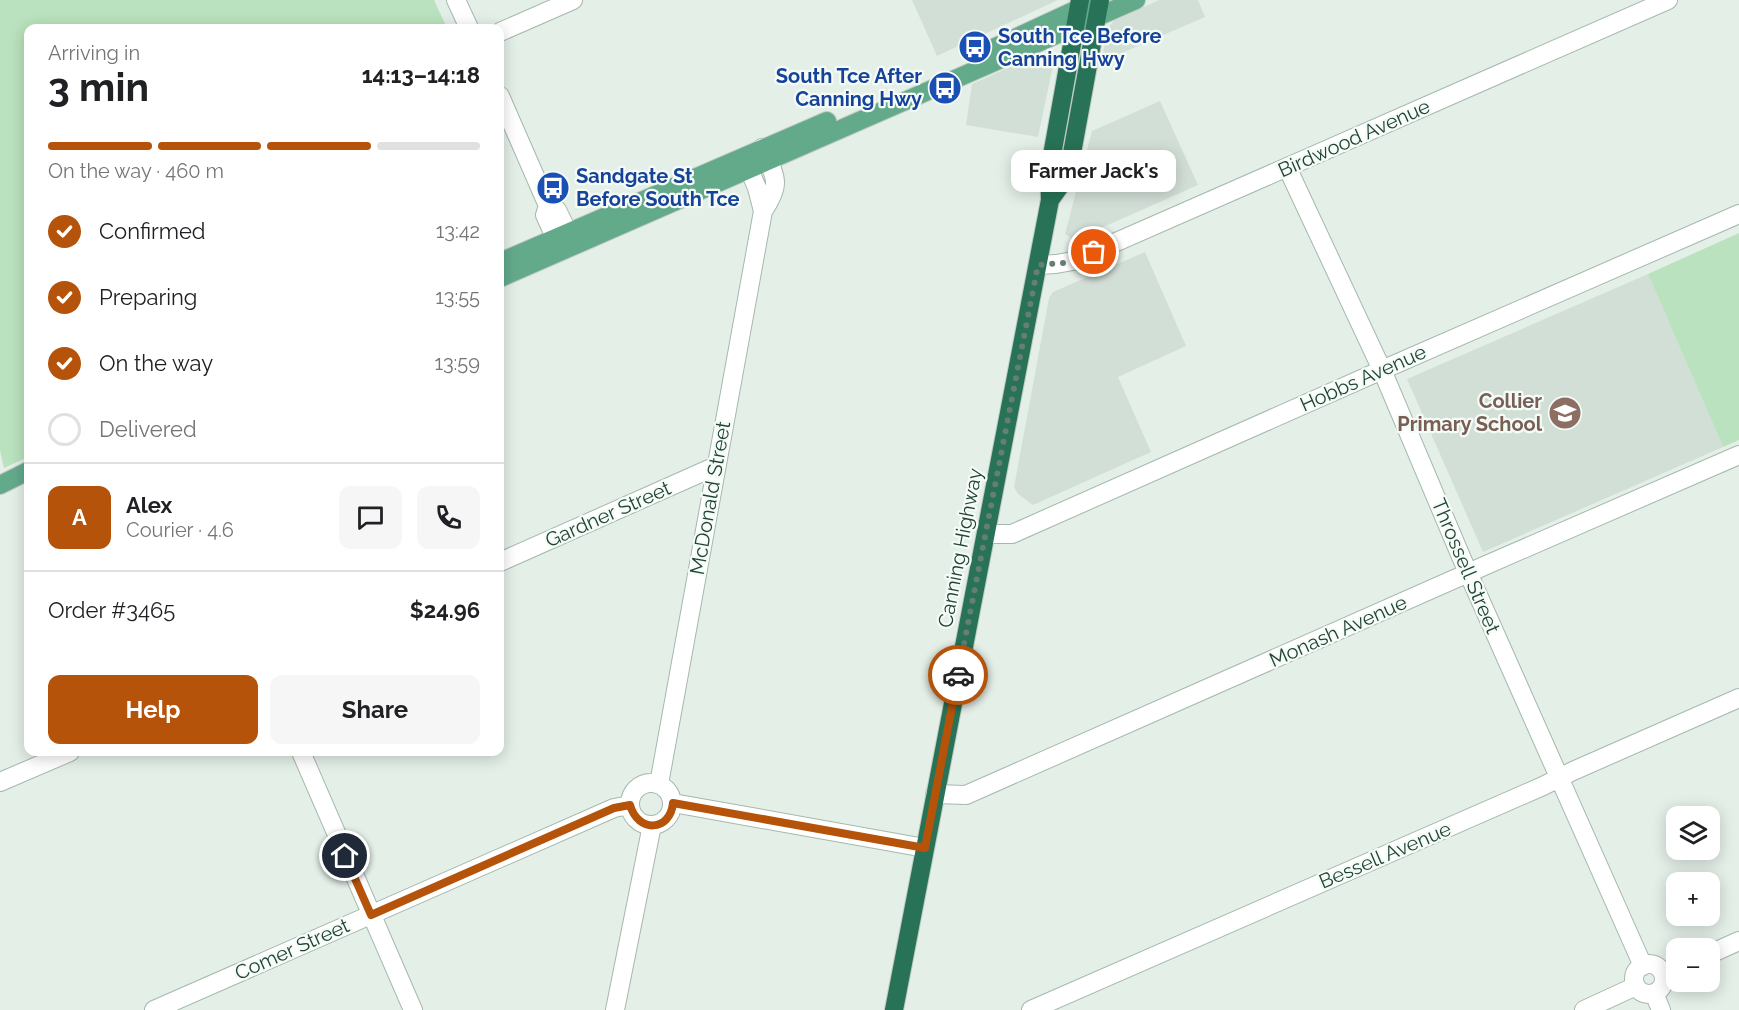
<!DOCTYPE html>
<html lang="en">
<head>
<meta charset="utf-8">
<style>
  body { margin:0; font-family:Raleway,sans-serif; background:#f6f6f6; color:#202124; height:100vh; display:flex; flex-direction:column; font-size:22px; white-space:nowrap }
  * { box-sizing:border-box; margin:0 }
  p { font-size:20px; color:#757577 }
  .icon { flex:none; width:33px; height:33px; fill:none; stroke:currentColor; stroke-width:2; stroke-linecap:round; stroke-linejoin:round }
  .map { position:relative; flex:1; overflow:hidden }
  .side { position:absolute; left:24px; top:24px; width:480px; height:732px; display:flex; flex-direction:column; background:#fff; border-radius:12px; box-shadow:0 3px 15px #0003 }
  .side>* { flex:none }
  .tools { position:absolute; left:1666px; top:806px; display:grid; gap:12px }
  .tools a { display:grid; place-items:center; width:54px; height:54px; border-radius:12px; background:#fff; box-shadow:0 3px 15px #0003; font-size:30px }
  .pin { position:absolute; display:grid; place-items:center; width:51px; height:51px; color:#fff; margin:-26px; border:3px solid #fff; border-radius:50%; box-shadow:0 2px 6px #0007 }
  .courier { position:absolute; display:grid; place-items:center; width:60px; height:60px; margin:-30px; border:4px solid #b45309; border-radius:50%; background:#fff; color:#222; box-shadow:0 2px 8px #0007 }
  .bubble { position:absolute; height:42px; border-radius:12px; background:#fff; box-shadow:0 3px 15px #0003; font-size:20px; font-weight:700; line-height:42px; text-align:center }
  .headline em { font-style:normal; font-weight:700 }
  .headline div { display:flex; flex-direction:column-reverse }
  .headline { display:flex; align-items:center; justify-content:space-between; height:102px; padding:0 24px }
  h1 { font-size:39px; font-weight:700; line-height:45px }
  .bar { display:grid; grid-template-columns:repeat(4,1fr); gap:9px 6px; align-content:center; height:72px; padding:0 24px }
  .bar i { height:8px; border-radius:4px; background:#e0e0e0 }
  .bar .on { background:#b45309 }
  .bar p { grid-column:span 4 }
  .line { display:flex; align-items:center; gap:15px; padding:0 24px; border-top:2px solid #e0e0e0 }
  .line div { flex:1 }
  .round { display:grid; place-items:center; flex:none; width:63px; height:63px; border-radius:12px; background:#f6f6f6 }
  ol { padding:0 24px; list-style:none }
  li { display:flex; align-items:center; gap:18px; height:66px }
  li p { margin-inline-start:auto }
  li .icon { padding:6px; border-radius:50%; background:#b45309; color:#fff; stroke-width:4 }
  li:last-child { color:#757577 }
  li i { width:33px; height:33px; border:3px solid #e0e0e0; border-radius:50% }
  .primary-button { display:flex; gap:12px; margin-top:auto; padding:12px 24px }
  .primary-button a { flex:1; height:69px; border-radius:12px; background:#b45309; color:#fff; font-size:24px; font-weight:700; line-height:69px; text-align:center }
  .primary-button a+a { background:#f6f6f6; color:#202124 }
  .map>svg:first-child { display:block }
</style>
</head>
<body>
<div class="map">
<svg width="1739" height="1010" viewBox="0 0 1739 1010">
  <rect width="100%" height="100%" fill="#e4efe8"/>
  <!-- built -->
  <path fill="#d2dfd7" d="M912 0H1058L937 56Z
    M1159 0H1198L1205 17 1101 62 1108 28 1114 21Z
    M1041 53 1054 61 1038 137 966 125 972 84Z
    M1160 101 1198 185 1074 240 1065 234 1092 131Z
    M1145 252 1186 346 1118 377 1151 452 1033 505 1018 494 1014 487 1049 298 1053 292Z
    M1648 274 1723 447 1483 552 1407 379Z"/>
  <!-- green -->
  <path fill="#bae2be" d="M0 0H434L447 28H28V457L4 468 0 450Z
    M1739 233V440L1723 447 1648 274Z"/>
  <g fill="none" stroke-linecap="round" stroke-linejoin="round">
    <!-- minor casing -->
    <g stroke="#a5b8ae" stroke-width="20">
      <path id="minor" d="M456 0 469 28
        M500 32 573 0
        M500 96 548 206 545 215 561 250
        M744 157 757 188 763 211
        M1287 167 1382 370 1462 559 1643 966
        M548 206 557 210 574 245
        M1038 265 1056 264 1073 261 1668 0
        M986 534H1012L1382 370 1739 214
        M500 562 716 466
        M301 752 413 1010
        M0 782 70 752
        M630 804a21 21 0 1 1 42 0a21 21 0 1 1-42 0Z
        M659 784 763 211C782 183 776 177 762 148
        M935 794 966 795 1484 566 1739 455
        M673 803 925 848
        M1710 954 1739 941
        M1634 979a15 15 0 1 1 30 0a15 15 0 1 1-30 0Z
        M1654 993 1661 1010
        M154 1010 614 808 630 805
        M615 1010 652 825
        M1031 1010 1543 786 1573 771 1739 698
        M1584 1010 1636 986"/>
    </g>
    <!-- major casing -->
    <g stroke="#c1cac6" stroke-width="20">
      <path id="major" d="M976 56 1097 0
        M500 262 827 121
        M500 278 1136 0
        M0 485 28 471"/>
    </g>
    <!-- highway casing -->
    <g stroke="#c1cac6" stroke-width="20">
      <path id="highway" d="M1050 200 1068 175 1100 0
        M894 1010 1050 200 1049 172 1080 0"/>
    </g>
    <!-- minor -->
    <use href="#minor" stroke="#fff" stroke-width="18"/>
    <!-- major -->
    <use href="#major" stroke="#63aa8b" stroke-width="18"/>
    <!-- highway -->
    <use href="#highway" stroke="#287357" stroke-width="18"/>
  </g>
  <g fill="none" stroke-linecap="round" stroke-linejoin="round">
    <!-- done -->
    <path stroke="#657f73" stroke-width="6" stroke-dasharray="0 10.8" d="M958 675 1038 265 1063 263 1094 252"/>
    <!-- route -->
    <path stroke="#b45309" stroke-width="8" d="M345 856 371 915 614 808 630 805C638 833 670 832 673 803L925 848 958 675"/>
  </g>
  <!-- icons -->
  <defs>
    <g id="bus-disc" transform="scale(1.725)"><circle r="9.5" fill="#1a4fb4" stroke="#f5fbf7"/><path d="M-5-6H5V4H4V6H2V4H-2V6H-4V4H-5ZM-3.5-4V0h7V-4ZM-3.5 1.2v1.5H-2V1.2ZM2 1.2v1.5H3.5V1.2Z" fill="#fff"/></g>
    <g id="school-disc" transform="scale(1.725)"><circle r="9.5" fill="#8d6e63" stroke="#f5fbf7"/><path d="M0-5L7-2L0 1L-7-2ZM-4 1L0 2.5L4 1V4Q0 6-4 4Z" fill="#fff"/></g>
  </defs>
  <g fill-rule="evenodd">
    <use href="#bus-disc" x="975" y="47"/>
    <use href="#bus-disc" x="945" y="88"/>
    <use href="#bus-disc" x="553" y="188"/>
    <use href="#school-disc" x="1565" y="413"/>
  </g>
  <g text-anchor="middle" stroke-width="4.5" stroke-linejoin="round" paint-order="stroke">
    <!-- transit labels -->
    <g font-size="20" font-weight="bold" fill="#164399" stroke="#f5fbf7" text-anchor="start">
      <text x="998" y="43">South Tce Before<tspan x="998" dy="23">Canning Hwy</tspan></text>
      <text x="922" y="83" text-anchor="end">South Tce After<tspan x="922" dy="23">Canning Hwy</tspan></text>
      <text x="576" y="183">Sandgate St<tspan x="576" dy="23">Before South Tce</tspan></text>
    </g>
    <!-- street labels -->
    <g font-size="20" fill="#204334" stroke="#f5fbf7">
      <text transform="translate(1354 138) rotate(-24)" y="7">Birdwood Avenue</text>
      <text transform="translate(1363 378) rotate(-24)" y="7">Hobbs Avenue</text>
      <text transform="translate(710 498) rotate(-80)" y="7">McDonald Street</text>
      <text transform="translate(608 514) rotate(-24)" y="7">Gardner Street</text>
      <text transform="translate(960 548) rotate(-79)" y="7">Canning Highway</text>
      <text transform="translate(1466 566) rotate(67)" y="7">Throssell Street</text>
      <text transform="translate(1338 631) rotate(-24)" y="7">Monash Avenue</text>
      <text transform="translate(1385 855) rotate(-23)" y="7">Bessell Avenue</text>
      <text transform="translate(292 949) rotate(-24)" y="7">Comer Street</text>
    </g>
    <!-- education labels -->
    <g font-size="20" font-weight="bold" fill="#785e54" stroke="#f5fbf7" text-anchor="end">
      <text x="1542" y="408">Collier<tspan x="1542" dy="23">Primary School</tspan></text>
    </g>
  </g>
</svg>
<div class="tools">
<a><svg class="icon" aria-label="layers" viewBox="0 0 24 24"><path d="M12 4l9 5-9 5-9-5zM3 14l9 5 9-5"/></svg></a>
<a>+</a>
<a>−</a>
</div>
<div class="pin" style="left:1094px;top:252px;background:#ea580c"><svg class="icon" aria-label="bag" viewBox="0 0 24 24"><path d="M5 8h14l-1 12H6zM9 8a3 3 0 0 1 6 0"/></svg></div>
<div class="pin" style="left:345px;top:856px;background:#1f2937"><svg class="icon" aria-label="home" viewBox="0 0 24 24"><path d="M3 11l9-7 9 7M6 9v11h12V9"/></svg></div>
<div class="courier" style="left:958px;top:675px"><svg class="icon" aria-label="car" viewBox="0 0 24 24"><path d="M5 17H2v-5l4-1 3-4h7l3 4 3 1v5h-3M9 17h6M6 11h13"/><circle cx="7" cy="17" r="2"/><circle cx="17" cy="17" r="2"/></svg></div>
<div class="bubble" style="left:1011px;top:150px;width:165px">Farmer Jack's</div>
<section class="side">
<div class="headline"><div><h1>3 min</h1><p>Arriving in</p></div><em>14:13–14:18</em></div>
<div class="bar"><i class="on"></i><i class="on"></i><i class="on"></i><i></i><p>On the way · 460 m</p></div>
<ol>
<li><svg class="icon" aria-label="check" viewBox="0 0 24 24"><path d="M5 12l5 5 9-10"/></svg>Confirmed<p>13:42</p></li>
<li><svg class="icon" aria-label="check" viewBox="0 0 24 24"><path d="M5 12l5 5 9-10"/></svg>Preparing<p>13:55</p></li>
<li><svg class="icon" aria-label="check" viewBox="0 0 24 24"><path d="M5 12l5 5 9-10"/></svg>On the way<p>13:59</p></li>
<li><i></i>Delivered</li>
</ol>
<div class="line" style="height:108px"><b class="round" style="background:#b45309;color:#fff">A</b><div><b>Alex</b><p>Courier · 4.6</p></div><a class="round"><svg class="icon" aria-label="chat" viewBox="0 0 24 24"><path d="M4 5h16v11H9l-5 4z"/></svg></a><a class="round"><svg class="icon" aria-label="phone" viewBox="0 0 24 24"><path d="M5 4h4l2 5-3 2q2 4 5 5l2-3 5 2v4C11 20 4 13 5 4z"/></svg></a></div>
<div class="line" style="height:78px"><div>Order #3465</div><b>$24.96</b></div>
<div class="primary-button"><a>Help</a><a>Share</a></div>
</section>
</div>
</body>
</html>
